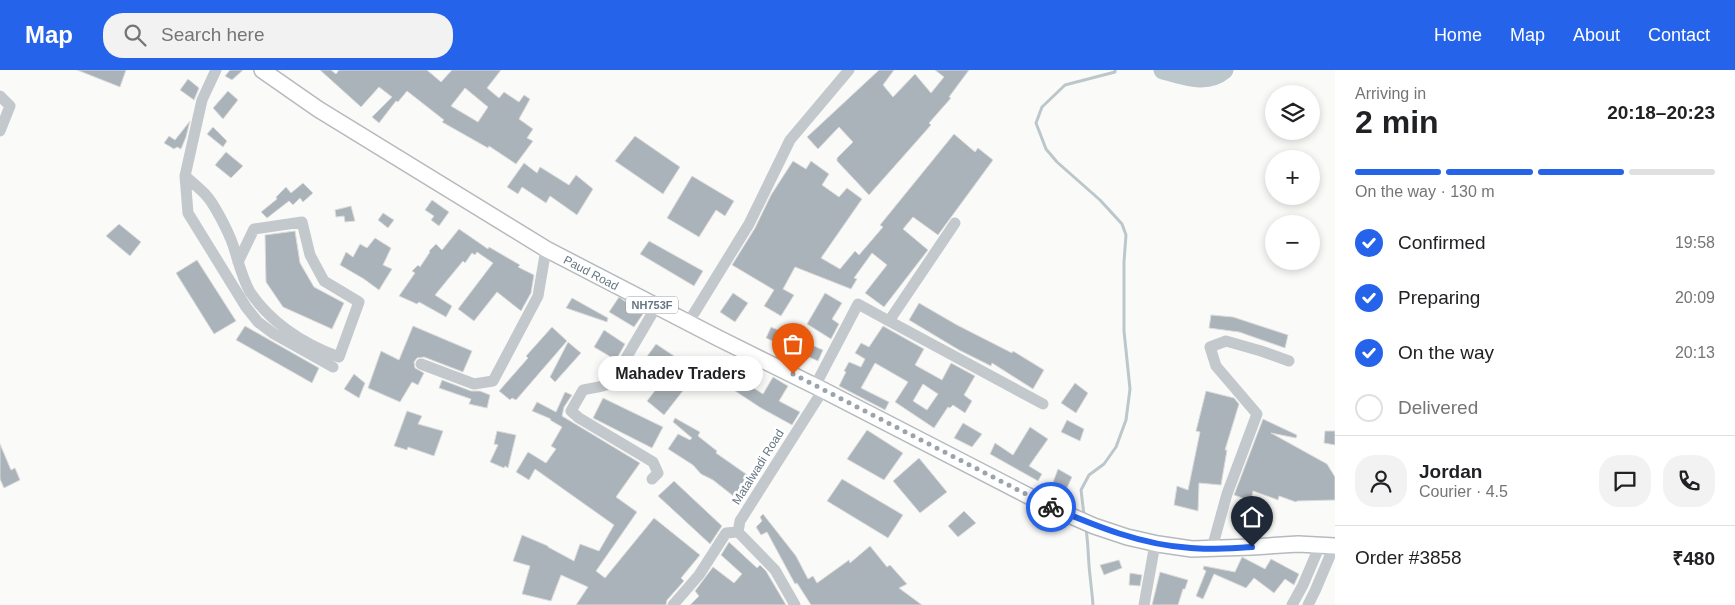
<!DOCTYPE html>
<html lang="en">
<head>
<meta charset="utf-8">
<style>
  body { margin:0; font-family:Helvetica,sans-serif; background:#f2f2f2; color:#202124; height:100vh; display:flex; flex-direction:column; font-size:19px; white-space:nowrap }
  * { box-sizing:border-box; margin:0 }
  p { font-size:16px; color:#757577 }
  .icon { flex:none; width:28px; height:28px; fill:none; stroke:currentColor; stroke-width:2; stroke-linecap:round; stroke-linejoin:round }
  .map { position:relative; flex:1; overflow:hidden }
  .sheet { display:flex; flex-direction:column; background:#fff; width:400px }
  .sheet>* { flex:none }
  .tools { position:absolute; left:1265px; top:15px; display:grid; gap:10px }
  .tools a { display:grid; place-items:center; width:55px; height:55px; border-radius:50%; background:#fff; box-shadow:0 2px 8px #0003; font-size:25px }
  .pin { position:absolute; display:grid; place-items:center; width:42px; height:42px; color:#fff; margin:-51px -21px; border-radius:50% 50% 50% 0; rotate:-45deg; box-shadow:0 0 5px #0007 }
  .pin .icon { rotate:45deg }
  .courier { position:absolute; display:grid; place-items:center; width:50px; height:50px; margin:-25px; border:4px solid #2563eb; border-radius:50%; background:#fff; color:#222; box-shadow:0 1px 6px #0007 }
  .bubble { position:absolute; height:35px; border-radius:18px; background:#fff; box-shadow:0 2px 8px #0003; font-size:16px; font-weight:700; line-height:35px; text-align:center }
  .headline em { font-style:normal; font-weight:700 }
  .headline div { display:flex; flex-direction:column-reverse }
  .headline { display:flex; align-items:center; justify-content:space-between; height:85px; padding:0 20px }
  h1 { font-size:32px; font-weight:700; line-height:38px }
  .bar { display:grid; grid-template-columns:repeat(4,1fr); gap:8px 5px; align-content:center; height:60px; padding:0 20px }
  .bar i { height:6px; border-radius:4px; background:#e0e0e0 }
  .bar .current { background:#2563eb }
  .bar p { grid-column:span 4 }
  .line { display:flex; align-items:center; gap:12px; padding:0 20px; border-top:1px solid #e0e0e0 }
  .line div { flex:1 }
  .round { display:grid; place-items:center; flex:none; width:52px; height:52px; border-radius:20px; background:#f2f2f2 }
  ol { padding:0 20px; list-style:none }
  li { display:flex; align-items:center; gap:15px; height:55px }
  li p { margin-inline-start:auto }
  li .icon { padding:5px; border-radius:50%; background:#2563eb; color:#fff; stroke-width:4 }
  li:last-child { color:#757577 }
  li i { width:28px; height:28px; border:2px solid #e0e0e0; border-radius:50% }
  header { display:flex; align-items:center; gap:30px; box-sizing:border-box; height:70px; padding:0 25px; background:#2563eb; color:#fff }
  header strong { font-size:24px }
  nav { display:flex; gap:28px; margin-inline-start:auto; font-size:18px }
  .search { width:350px; height:45px; background:#f2f2f2; display:flex; align-items:center; gap:12px; box-sizing:border-box; padding:0 18px; border-radius:20px; color:#757577; font-size:19px }
  main { display:flex; flex:1; min-height:0 }
  .map>svg:first-child { display:block }
</style>
</head>
<body>
<header>
<strong>Map</strong>
<div class="search"><svg class="icon" aria-label="search" viewBox="0 0 24 24"><circle cx="10" cy="10" r="6"/><path d="M15 15l6 6"/></svg>Search here</div>
<nav><a>Home</a><a>Map</a><a>About</a><a>Contact</a></nav>
</header>
<main>
<div class="map">
<svg width="1335" height="535" viewBox="0 0 1335 535">
  <rect width="100%" height="100%" fill="#fafaf8"/>
  <g fill="none" stroke-linecap="round" stroke-linejoin="round">
    <!-- stream -->
    <path stroke="#bbc7cb" stroke-width="3" d="M1084 445 1081 420 1089 405 1104 394 1116 377 1126 350 1130 319 1124 261V192L1126 165 1122 154 1100 130 1057 92 1046 79 1036 53 1042 37 1065 15 1115 2V0
      M1086 459C1088 472 1088 482 1089 495 1090 508 1092 521 1093 535"/>
    <!-- river -->
    <path stroke="#bbc7cb" stroke-width="19" d="M1163 0C1184 5 1206 15 1224 0"/>
  </g>
  <!-- building -->
  <path fill="#aab3b9" stroke="#dcdcda" fill-rule="evenodd" d="M77 0H126L120 17Z
    M230 0H243L232 10 225 6Z
    M320 0H331L336 4 339 0H427L441 12 452 0H501L487 18 499 28 504 22 519 32 524 25 530 29 519 49 533 59 527 68 533 71 516 94 489 76 488 78 442 52 444 50 407 21 398 32 396 31 379 53 372 47 392 27 379 17 361 37ZM465 18 488 37 478 52 451 36Z
    M879 0H894L883 15 893 27 915 4 931 23 944 7 935 0H969L949 27 951 28 929 53 931 55 869 125 837 91V88L853 72 839 57 818 79 807 67Z
    M188 9 199 18 194 30 180 20Z
    M228 21 238 30 223 49 213 38Z
    M190 51 186 67 181 79 177 77 174 79 164 73 169 66 175 70Z
    M213 57 227 71 223 77 207 64Z
    M954 64 975 82 978 78 993 90 938 165 913 147 903 159 928 180 884 237 865 223 887 195 872 183 854 208 857 209 851 219 795 197 783 219 794 225 781 246 764 236 774 220 732 195 755 158 771 125 793 91 806 99 811 91 829 104 822 115 839 127 847 118 862 129 821 188 840 199 855 181 859 185 883 157 880 155Z
    M635 66 680 97 663 124 615 91Z
    M226 82 243 96 231 108 215 95Z
    M524 93 537 103 540 97 569 115 576 105 593 119 577 145 550 126 546 133 522 117 518 124 507 117Z
    M692 106 734 131 725 146 716 140 699 167 667 148Z
    M303 113 313 123 303 132 300 128 293 135 289 131 267 148 261 142 277 129 276 127 286 117 291 123Z
    M432 130 449 142 439 156 431 150 434 146 425 140Z
    M351 136 355 151 345 152 344 146 336 147 335 140Z
    M383 143 394 150 388 158 378 150Z
    M119 154 141 172 130 186 106 166Z
    M459 159 488 179 489 177 520 195 518 197 534 205 531 223 521 241 497 222 474 251 458 239 493 193 477 182 475 185 472 183 465 193 463 191 435 225 452 236 446 247 419 232 417 234 399 226 415 203 412 201 418 195 420 197 430 182 429 181 436 174 442 180Z
    M295 161 300 193 314 217 344 233 332 259 283 237 266 212 265 165Z
    M375 168 391 178 383 195 392 199 379 220 364 209 340 195 346 182 353 187 360 174 367 178Z
    M649 171 703 201 694 216 640 184Z
    M197 190 236 251 214 264 176 203Z
    M733 223 748 233 735 252 720 242Z
    M825 223 842 233 832 249 839 254 831 269 807 254Z
    M619 227 643 244 634 257 609 242Z
    M572 228 608 248 607 252 566 238Z
    M919 233 957 255 1012 283 1013 281 1044 300 1033 319 992 293 991 296 959 280 909 250Z
    M1211 245 1233 247 1288 265 1285 278 1239 262 1209 258Z
    M245 256 319 298 312 313 236 270Z
    M413 256 472 281 463 302 424 287 417 288 414 292 415 298 424 303 418 315 412 312 400 332 368 318 381 281 399 290Z
    M883 256 924 279 915 295 942 310 951 293 975 306 964 325 972 331 965 343 953 335 950 338 948 337 934 358 895 332 908 312 875 293 861 318 889 332 885 340 839 316 846 302 844 301 849 292 861 297 865 289 855 283 861 273 869 277ZM923 314 938 324 927 340 913 331Z
    M552 257 567 271 516 330 512 328 510 330 499 321 528 288 526 286Z
    M771 257 823 280 818 291 766 268Z
    M604 260 625 274 616 290 594 277Z
    M568 272 581 283 555 312 550 307Z
    M656 274 680 290 696 304 664 345 647 331 657 318 635 303Z
    M727 301 763 324 773 307 788 316 779 331 800 342 792 355 761 338 720 311Z
    M354 304 365 313 359 328 344 319Z
    M442 310 471 321H480L490 325 487 338 469 334 471 329 439 318Z
    M1075 313 1088 323 1076 343 1061 333Z
    M1206 321 1234 328 1239 334 1225 380H1227L1221 415 1199 413 1198 441 1174 435 1177 416 1188 420 1200 362 1196 361Z
    M565 322 572 325 564 337 562 346 640 393 616 427 637 442 596 501 605 508 654 448 700 485 681 508 684 511 667 530 666 535H576L588 517 561 505 551 531 522 524 530 496 513 491 522 465 548 476V477L574 491 580 474 599 481 614 455 535 399 529 410 516 402 528 382 546 393 556 379 551 376 562 357 550 350 551 349 532 341 537 332 556 342Z
    M603 328 663 357 652 378 593 348Z
    M407 341 422 346 418 354 443 361 434 386 408 377 407 380 394 376Z
    M675 348 700 362 698 366 717 381 716 383 756 411 741 432 713 410 701 404 693 395 668 379 678 364 690 370 692 368 673 352Z
    M1263 349 1297 365 1296 368 1271 363 1327 394 1335 407V430L1297 431 1296 432 1279 426 1278 430 1253 421 1251 431 1234 425Z
    M1067 350 1084 359 1080 371 1061 362Z
    M963 353 982 364 972 377 954 368Z
    M1030 357 1048 369 1029 396 1042 404 1038 411 990 384 995 373 1013 385Z
    M867 360 903 383 884 410 847 389Z
    M497 361 516 365 508 398 505 396 504 398 490 392 498 375 494 374Z
    M1325 361H1335V375L1324 373Z
    M0 374 11 400 15 398 20 410 4 418 0 409Z
    M919 388 947 422 920 443 893 411Z
    M1058 399 1072 407 1065 422 1052 415Z
    M842 409 903 445 888 468 827 431Z
    M674 411 722 456 710 474 658 426Z
    M964 441 976 453 958 467 948 456Z
    M763 444 796 486 808 509 813 506 817 513 849 490 850 493 870 476 887 497 890 495 907 514 899 518 922 535H811L797 513 795 514 767 462 761 465 756 457 762 451 760 447Z
    M729 472 757 498 760 495 766 501 786 535H690L699 526 695 521 713 497 734 513 742 504 721 485Z
    M1242 487 1265 499 1271 489 1299 504 1294 515 1285 509 1274 523 1254 508 1246 518 1214 504 1203 529 1196 526 1206 501 1203 499 1204 496 1235 502Z
    M1119 490 1122 498 1104 505 1100 495Z
    M1160 502 1188 510 1185 519H1183L1178 535H1152Z
    M1130 503 1142 505 1140 516 1129 515Z"/>
  <g fill="none" stroke-linecap="round" stroke-linejoin="round">
    <!-- major casing -->
    <g stroke="#b5babe" stroke-width="18">
      <path id="major" d="M262 0 318 39 546 179 718 268 823 320 1046 435 1094 456 1127 467 1158 474 1192 479 1252 477 1298 474 1335 476"/>
    </g>
    <!-- minor -->
    <path stroke="#c3c8cc" stroke-width="11" d="M216 0 202 30 185 106 188 143 246 237 258 252 274 264 333 297
      M0 26 10 36 0 61
      M185 106C192 112 199 118 205 124 214 133 229 163 233 175 238 190 242 208 250 222 271 253 304 274 339 287L359 232 324 211 310 185 302 152 254 159 238 192
      M889 251 1043 334
      M688 253 749 154 790 70 849 0
      M421 294 474 314 493 311 538 226 546 179
      M815 316 858 234 889 251 955 153
      M652 409 658 403 653 392 579 348 571 341 583 320C593 317 603 318 612 312L656 237
      M1212 478 1227 424 1257 344 1216 296 1210 277 1226 271 1261 281 1289 291
      M673 535 699 505 726 463 738 462
      M795 535 775 500 738 462 740 451 823 320
      M1144 535 1155 474
      M1292 535 1303 515 1320 475
      M1308 535 1315 521 1335 474"/>
    <!-- major -->
    <use href="#major" stroke="#fff" stroke-width="15"/>
  </g>
  <g fill="none" stroke-linecap="round" stroke-linejoin="round">
    <!-- done -->
    <path stroke="#99a4ac" stroke-width="5" stroke-dasharray="0 9" d="M793 304 1051 437"/>
    <!-- route -->
    <path stroke="#2563eb" stroke-width="6" d="M1051 437C1096 456 1141 475 1191 478 1211 480 1232 478 1252 477"/>
  </g>
  <g text-anchor="middle" stroke-width="5" stroke-linejoin="round" paint-order="stroke">
    <!-- shield labels -->
    <rect fill="#fff" stroke="#939fa8" stroke-width="1" x="626" y="226.5" width="52" height="17" rx="4"/>
    <g font-size="11" font-weight="bold" fill="#657683">
      <text x="652" y="239">NH753F</text>
    </g>
    <!-- street labels -->
    <g font-size="12" fill="#657683" stroke="#fff">
      <text transform="translate(591 203) rotate(28)" y="4">Paud Road</text>
      <text transform="translate(758 397) rotate(-58)" y="4">Matalwadi Road</text>
    </g>
  </g>
</svg>
<div class="tools">
<a><svg class="icon" aria-label="layers" viewBox="0 0 24 24"><path d="M12 4l9 5-9 5-9-5zM3 14l9 5 9-5"/></svg></a>
<a>+</a>
<a>−</a>
</div>
<div class="pin" style="left:793px;top:304px;background:#ea580c"><svg class="icon" aria-label="bag" viewBox="0 0 24 24"><path d="M5 8h14l-1 12H6zM9 8a3 3 0 0 1 6 0"/></svg></div>
<div class="pin" style="left:1252px;top:477px;background:#1f2937"><svg class="icon" aria-label="home" viewBox="0 0 24 24"><path d="M3 11l9-7 9 7M6 9v11h12V9"/></svg></div>
<div class="courier" style="left:1051px;top:437px"><svg class="icon" aria-label="bike" viewBox="0 0 24 24"><circle cx="6" cy="16" r="4"/><circle cx="18" cy="16" r="4"/><path d="M6 16l4-8h5l3 8M10 8l3 8H6M13 5h3"/></svg></div>
<div class="bubble" style="left:598px;top:286px;width:165px">Mahadev Traders</div>
</div>
<section class="sheet">
<div class="headline"><div><h1>2 min</h1><p>Arriving in</p></div><em>20:18–20:23</em></div>
<div class="bar"><i class="current"></i><i class="current"></i><i class="current"></i><i></i><p>On the way · 130 m</p></div>
<ol>
<li><svg class="icon" aria-label="check" viewBox="0 0 24 24"><path d="M5 12l5 5 9-10"/></svg>Confirmed<p>19:58</p></li>
<li><svg class="icon" aria-label="check" viewBox="0 0 24 24"><path d="M5 12l5 5 9-10"/></svg>Preparing<p>20:09</p></li>
<li><svg class="icon" aria-label="check" viewBox="0 0 24 24"><path d="M5 12l5 5 9-10"/></svg>On the way<p>20:13</p></li>
<li><i></i>Delivered</li>
</ol>
<div class="line" style="height:90px"><a class="round"><svg class="icon" aria-label="person" viewBox="0 0 24 24"><circle cx="12" cy="8" r="4"/><path d="M4 21q1-7 8-7t8 7"/></svg></a><div><b>Jordan</b><p>Courier · 4.5</p></div><a class="round"><svg class="icon" aria-label="chat" viewBox="0 0 24 24"><path d="M4 5h16v11H9l-5 4z"/></svg></a><a class="round"><svg class="icon" aria-label="phone" viewBox="0 0 24 24"><path d="M5 4h4l2 5-3 2q2 4 5 5l2-3 5 2v4C11 20 4 13 5 4z"/></svg></a></div>
<div class="line" style="height:65px"><div>Order #3858</div><b>₹480</b></div>
</section>
</main>
</body>
</html>
